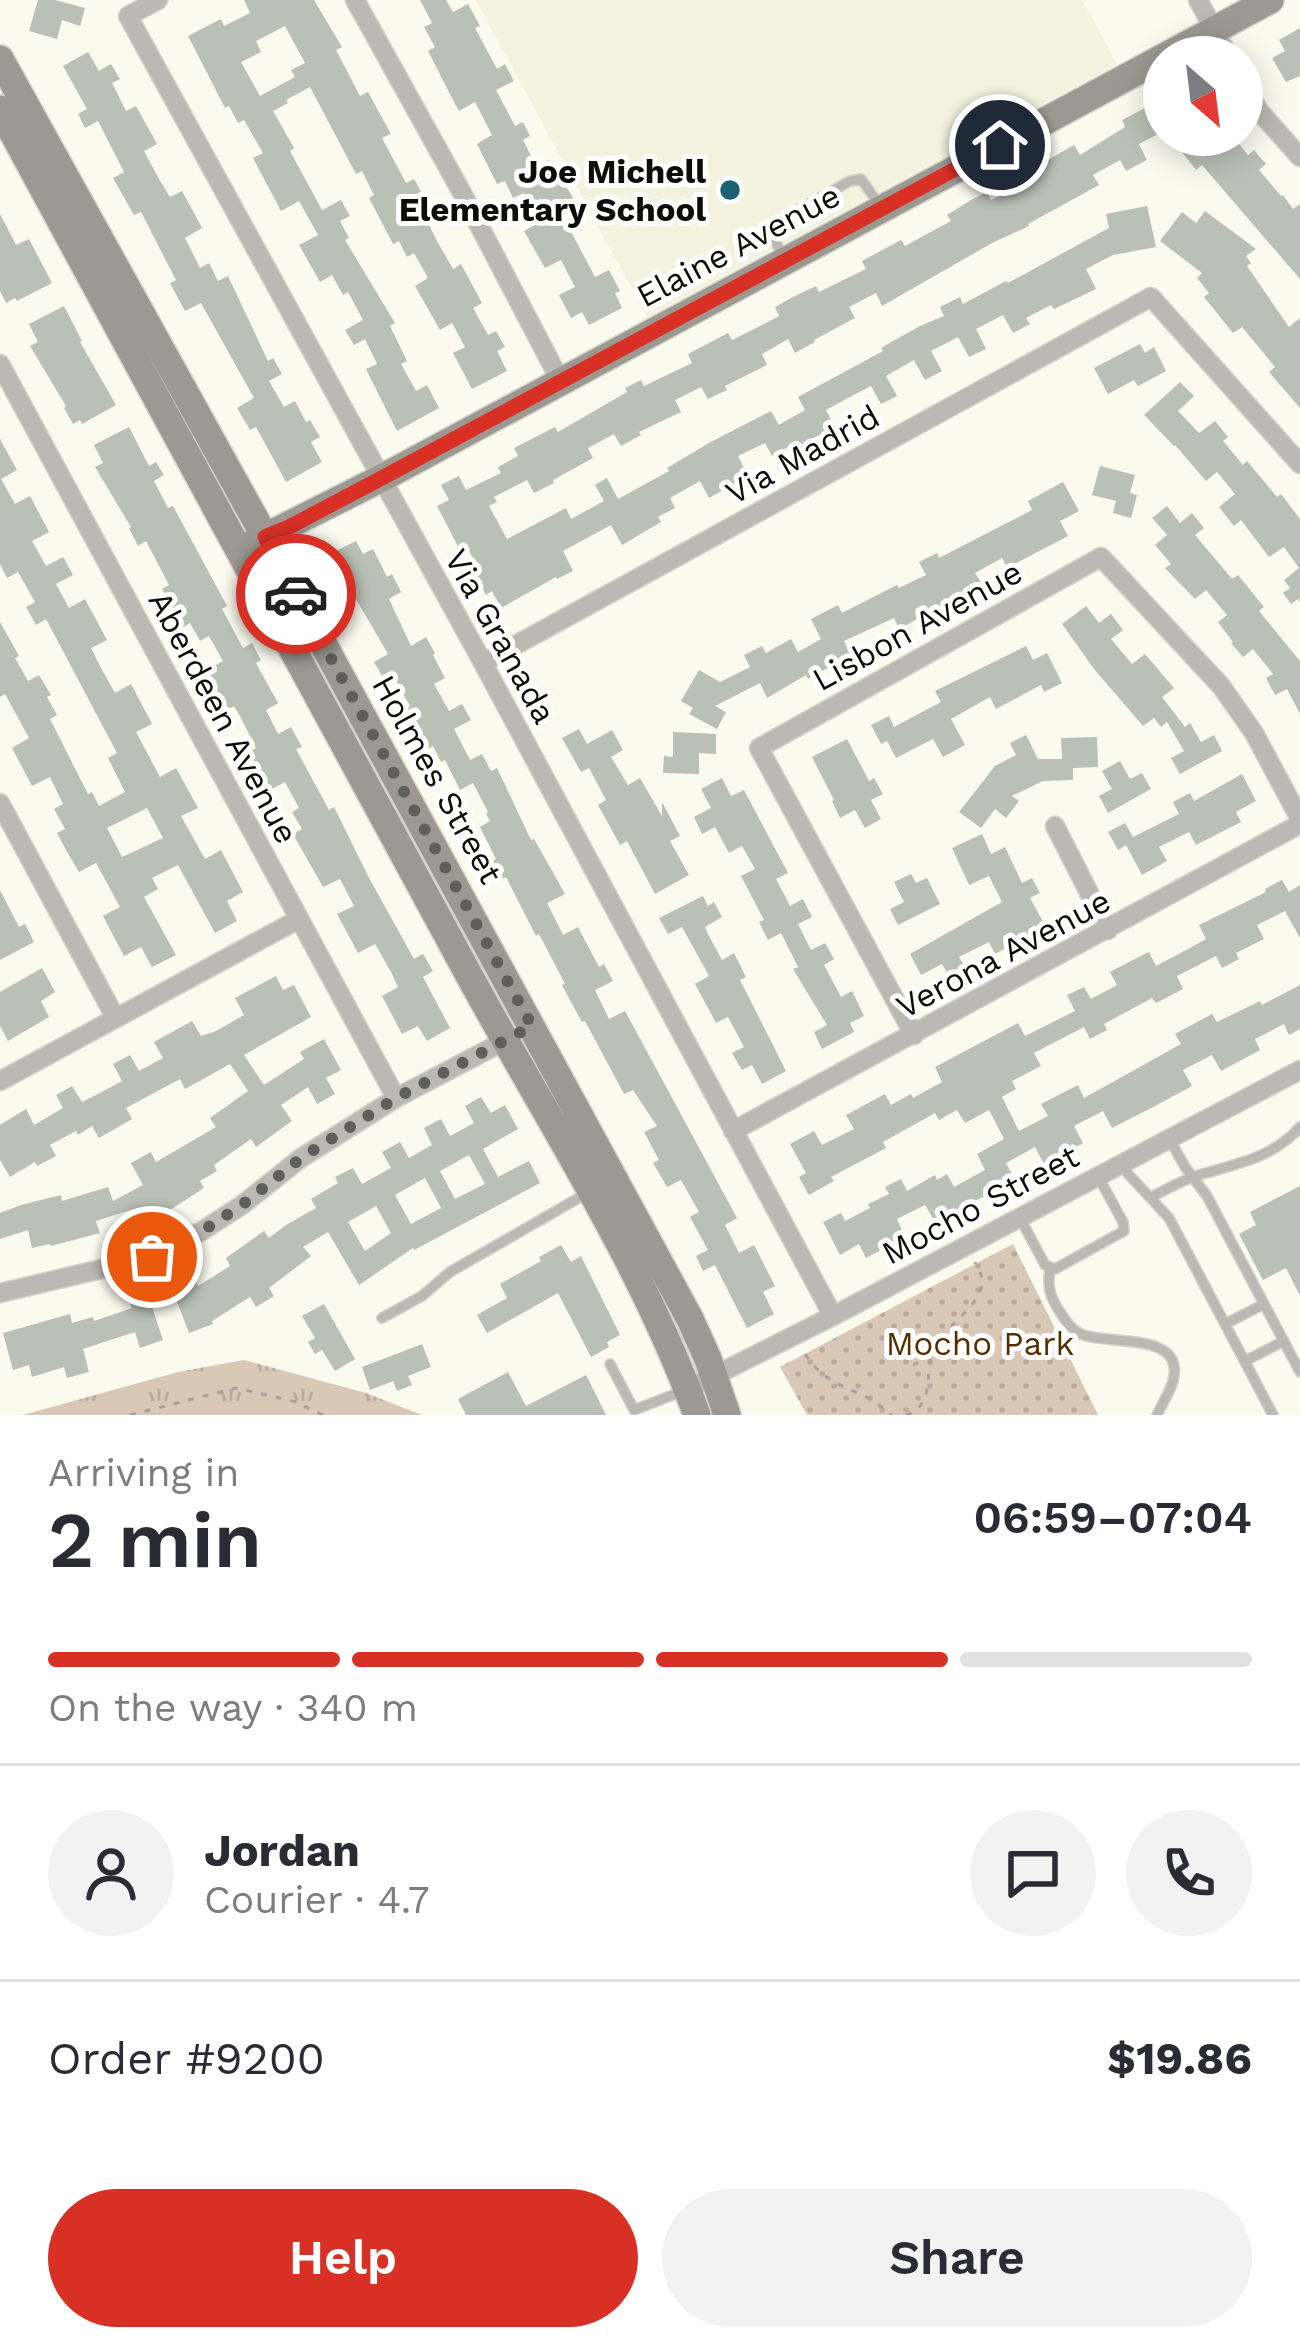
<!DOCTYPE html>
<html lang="en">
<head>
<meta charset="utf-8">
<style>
  body { margin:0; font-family:"Work Sans",sans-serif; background:#f2f2f3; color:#2b2b33; height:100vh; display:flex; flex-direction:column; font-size:45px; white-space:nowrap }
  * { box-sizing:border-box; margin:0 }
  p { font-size:39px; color:#7c7c81 }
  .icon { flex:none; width:66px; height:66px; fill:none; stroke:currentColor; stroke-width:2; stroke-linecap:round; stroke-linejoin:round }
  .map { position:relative; height:1415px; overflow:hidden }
  .sheet { display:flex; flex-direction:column; background:#fff; flex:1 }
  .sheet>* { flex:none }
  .needle { width:78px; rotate:152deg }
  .buttons { position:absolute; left:1143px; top:36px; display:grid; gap:24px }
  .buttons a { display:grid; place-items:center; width:120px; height:120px; border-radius:50%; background:#fff; box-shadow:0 6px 30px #0003; font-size:60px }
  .pin { position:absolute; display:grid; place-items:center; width:102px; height:102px; color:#fff; margin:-51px; border:6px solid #fff; border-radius:50%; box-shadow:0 3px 12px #0007 }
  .courier { position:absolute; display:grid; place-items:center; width:120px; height:120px; margin:-60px; border:9px solid #d93025; border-radius:50%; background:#fff; color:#222; box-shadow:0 3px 15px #0007 }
  .headline em { font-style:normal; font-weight:600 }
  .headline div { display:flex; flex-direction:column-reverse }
  .headline { display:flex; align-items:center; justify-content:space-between; height:204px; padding:0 48px }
  h1 { font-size:78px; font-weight:600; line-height:90px }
  .bar { display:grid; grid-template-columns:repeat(4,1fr); gap:18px 12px; align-content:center; height:144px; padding:0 48px }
  .bar i { height:15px; border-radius:9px; background:#e1e1e2 }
  .bar .selected { background:#d93025 }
  .bar p { grid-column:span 4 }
  .line { display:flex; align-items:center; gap:30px; padding:0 48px; border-top:3px solid #e1e1e2 }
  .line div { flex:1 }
  .round { display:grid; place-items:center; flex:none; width:126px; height:126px; border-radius:63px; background:#f2f2f3 }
  .button { display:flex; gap:24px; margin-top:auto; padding:24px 48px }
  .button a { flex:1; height:138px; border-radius:72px; background:#d93025; color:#fff; font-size:48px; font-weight:600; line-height:138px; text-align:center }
  .button a+a { background:#f2f2f3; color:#2b2b33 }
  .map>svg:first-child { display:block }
</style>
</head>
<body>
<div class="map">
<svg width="1300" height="1415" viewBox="0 0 1300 1415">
  <defs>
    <pattern id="grass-tufts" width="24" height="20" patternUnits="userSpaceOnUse" patternTransform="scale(3)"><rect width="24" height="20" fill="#dac8b7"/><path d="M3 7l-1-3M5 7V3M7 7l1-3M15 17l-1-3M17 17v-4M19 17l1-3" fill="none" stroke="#baab9c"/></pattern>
    <pattern id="park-dots" width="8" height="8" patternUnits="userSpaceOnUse" patternTransform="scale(3)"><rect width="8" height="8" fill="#dac8b7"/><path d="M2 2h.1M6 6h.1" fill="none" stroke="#baab9c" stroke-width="1.8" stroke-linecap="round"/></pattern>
  </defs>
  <rect width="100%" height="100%" fill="#fafaef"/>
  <!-- built -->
  <path fill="#f2f2df" d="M476 0H1082L1117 64 647 317Z"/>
  <!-- grass -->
  <path fill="url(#grass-tufts)" d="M244 1360 366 1393 422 1415H23L178 1372Z"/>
  <!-- park -->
  <path fill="url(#park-dots)" d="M1013 1244 1098 1415H807L780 1367Z"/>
  <!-- building -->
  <path fill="#bbc0b6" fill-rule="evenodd" d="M38 0H55L85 8 80 26 62 20 57 39 29 31Z
    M244 0H314L342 47 336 50 360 96 368 92 391 134 382 138 406 183 414 179 435 217 427 221 437 241 453 269 461 264 482 303 473 308 488 335 496 331 505 347 497 351 507 371 472 389 453 353 465 347 452 323 440 330 415 286 428 278 414 253 407 257 399 241 393 244 369 198 374 195 362 171 356 174 310 87 286 100 288 103 273 111 294 148 290 151 322 210 341 200 350 216 340 221 349 238 345 240 395 323 390 326 407 361 401 364 416 391 427 385 439 408 397 431 366 369 377 364 365 339 354 345 345 330 363 320 348 292 343 295 332 275 320 282 299 245 318 235 299 201 281 211 253 158 263 153 244 120 238 123 229 106 225 108 188 36 221 19 224 26 250 13ZM285 26 305 63 291 70 295 77 260 96 241 62 261 52 256 41Z
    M420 0H446L453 12 468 4 480 26 475 28 497 69 505 64 514 81 496 90 515 126 523 122 530 136 523 140 536 166 549 160 561 184 564 183 573 198 558 207 595 277 609 270 620 291 615 293 622 308 589 325 582 312 571 318 559 295 575 287 561 260 545 268 524 231 540 222 524 193 513 198 505 181 497 184 477 144 492 135 475 102 459 111 451 96 428 51 435 47 424 27 432 23Z
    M1300 28V76L1286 82 1272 58 1285 51 1279 40Z
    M88 52 99 71 111 64 120 79 112 83 126 111 136 106 157 144 144 151 159 179 170 197 182 191 194 213 202 228 185 238 200 268 209 263 218 281 228 276 268 361 273 358 282 374 269 381 284 407 295 401 306 422 310 420 320 437 311 442 322 462 286 482 256 427 250 430 237 408 254 398 201 303 185 311 170 283 176 280 141 212 134 215 113 178 124 172 98 121 85 128 78 114 87 109 63 66Z
    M1164 98V131L1139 144 1147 160 1126 171 1120 160 1093 175 1099 185 1028 224 1029 226 992 243 882 306 876 293 849 307 855 318 814 340 815 342 795 353 788 339 762 354 767 365 725 386 727 390 708 399 701 387 675 400 681 412 639 432 641 435 621 446 614 434 588 448 593 458 553 480 554 483 534 493 527 480 494 497 497 502 489 506 507 539 566 508 571 519 604 501 595 485 607 478 618 499 669 471 667 468 709 443 771 411 779 425 805 410 798 397 883 351 881 348 918 327 944 316 940 307 960 297 963 304 1006 281 1008 283 1109 228 1106 214 1147 206 1156 247 1113 255 1086 269 1096 289 1054 309 1051 305 1026 318 1030 324 1013 333 1003 315 976 329 986 349 969 357 958 337 931 351 942 371 925 380 914 360 886 376 897 396 881 404 871 386 846 399 826 410 836 429 820 438 819 435 791 451 788 447 772 456 765 443 738 456 748 476 709 498 700 481 670 498 675 508 658 517 661 522 622 545 611 525 563 551 573 571 557 579 556 577 501 608 492 591 486 595 476 577 481 574 468 549 461 552 437 506 449 500 441 485 459 476 466 490 501 473 498 467 518 456 514 448 555 427 558 432 627 392 625 388 641 380 644 386 692 363 688 354 728 333 732 340 762 325 779 316 775 307 791 298 816 286 819 292 866 269 862 261 901 240 905 246 951 221 947 215 971 200 987 192 991 200 1021 186 1038 175 1034 168 1074 145 1080 155 1125 127 1122 120Z
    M1177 135H1232L1248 155 1254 150 1266 164 1259 170 1281 196 1283 195 1293 209 1300 204V279L1202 165 1196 170 1181 151 1184 148Z
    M1205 211 1256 249 1246 256 1251 263 1247 266 1289 327 1300 318V408L1269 372 1275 367 1242 327 1233 333 1204 297 1209 293 1197 278 1202 273 1160 241 1182 212 1196 223Z
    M0 214 16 245 29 239 52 283 17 301 15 298 6 303 0 291Z
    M64 306 82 341 80 342 116 405 82 424 80 420 73 424 64 408 66 406 30 346 38 342 29 324Z
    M1140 344 1145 353 1154 347 1166 371 1138 386 1134 380 1108 394 1094 368Z
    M1180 382 1194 396 1178 411 1199 433 1215 421 1228 437 1223 441 1243 465 1247 461 1277 497 1281 494 1300 519V602L1298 599 1291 604 1283 593 1290 588 1284 580 1299 568 1284 547 1269 557 1241 520 1234 526 1219 507 1235 494 1217 472 1206 481 1175 445 1174 446 1144 415Z
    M129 427 149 466 156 462 164 475 154 481 168 508 173 506 227 606 222 609 243 648 252 643 261 660 256 663 278 703 266 710 278 734 291 727 302 747 296 749 329 810 334 807 368 876 414 959 423 954 433 971 423 977 450 1028 427 1041 418 1026 402 1034 382 996 398 987 391 972 375 944 358 953 337 914 354 906 340 879 323 887 293 834 302 829 292 812 299 808 285 782 270 790 249 752 256 748 241 718 234 706 227 710 216 691 207 670 223 661 209 636 200 641 190 623 182 628 162 589 169 585 146 541 138 546 129 528 131 527 95 467 103 463 94 445Z
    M0 439 17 470 1 479 15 504 30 496 49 532 32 541 46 566 63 557 73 575 56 584 69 608 85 599 107 640 91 648 101 668 115 693 131 684 152 724 136 732 160 777 176 768 198 808 181 816 195 841 205 859 221 850 243 892 227 901 237 921 215 933 178 865 152 878 158 889 144 897 176 955 152 967 141 947 124 956 103 916 120 907 96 863 79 872 66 850 57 833 65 829 54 809 63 804 50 777 32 786 12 748 29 738 5 694 0 697V622L19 656 15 658 28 681 39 675 51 695 47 697 57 715 50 719 88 794 92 792 99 806 125 792 108 758 117 753 46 619 36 625 26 607 35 602 18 572 7 578 0 564ZM147 808 163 838 122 857 107 828Z
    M1100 466 1135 475 1130 493 1137 495 1131 518 1113 513 1116 501 1092 495Z
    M1063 482 1079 511 1060 521 1068 536 1007 568 1002 558 975 573 982 584 899 629 894 618 844 641 851 655 808 679 806 675 767 698 760 683 715 706 726 712 717 729 689 714 693 708 681 701 699 670 720 682 750 667 744 655 762 646 766 653 791 639 798 652 821 639 811 619 838 605 842 613 897 585 899 588 926 575 919 562 937 553 939 558 1032 510 1028 501Z
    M1167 506 1180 523 1192 513 1204 528 1195 535 1232 579 1238 575 1264 607 1259 611 1300 661V714L1287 689 1275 695 1266 678 1273 674 1253 649 1243 657 1231 643 1233 642 1218 622 1227 615 1206 590 1195 599 1165 568 1171 564 1155 545 1167 535 1152 518Z
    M356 541 363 554 373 549 387 577 392 574 401 592 389 599 411 646 426 637 435 653 433 655 445 678 434 684 449 711 462 704 471 720 454 729 470 760 482 754 491 771 497 768 531 840 534 839 556 878 565 894 547 903 563 935 578 927 599 967 604 964 613 981 595 990 609 1019 625 1011 737 1218 725 1225 739 1253 754 1245 775 1286 763 1292 774 1314 747 1328 715 1265 703 1271 696 1256 708 1250 690 1217 699 1212 681 1180 667 1187 653 1163 659 1160 644 1132 657 1126 633 1090 624 1094 585 1021 582 1022 571 1002 562 985 565 984 539 934 536 936 506 877 502 879 492 861 496 859 480 827 490 821 486 814 488 812 473 783 460 790 445 760 441 762 433 746 421 753 397 713 410 706 393 676 385 681 374 662 388 654 350 589 348 590 330 554Z
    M1086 606 1099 623 1111 614 1123 630 1111 639 1132 664 1145 654 1174 688 1162 697 1185 727 1190 723 1201 742 1214 735 1222 751 1180 774 1171 758 1184 751 1167 722 1161 727 1154 718 1143 726 1094 669 1062 624Z
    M1026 646 1033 660 1047 653 1062 683 1044 692 1041 685 996 709 990 697 951 719 965 745 943 757 933 739 896 758 887 741 881 744 871 725 889 716 894 727 941 702 935 691Z
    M579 729 587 744 612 730 623 750 611 757 628 785 640 778 662 816V802L680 836 670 841 689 875 655 894 627 841 620 845 598 805 606 800 589 768 581 772 562 738Z
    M673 732 716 734V754L699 753V774L663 773 664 756 673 757Z
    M1026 735 1038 759H1062L1061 738 1097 737 1098 767 1073 768V780L1043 781 1012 796 1019 801 1006 818 995 809 981 828 959 812 995 766 1016 755 1010 743Z
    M847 739 869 781 874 778 883 794 871 800 881 819 865 828 855 810 840 818 832 801 834 800 812 757Z
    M1120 761 1130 779 1142 773 1151 789 1108 813 1099 796 1112 789 1102 771Z
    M1242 774 1256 801 1236 812 1241 822 1196 845 1189 832 1159 847 1167 861 1142 875 1126 845 1118 850 1108 832 1125 823 1133 837 1179 814 1173 802 1190 793 1194 801Z
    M722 778 731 796 744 790 788 873 776 879 790 906 803 899 812 917 798 924 811 950 825 943 834 959 824 965 841 997 852 991 864 1016 850 1023 854 1032 822 1049 814 1032 827 1025 793 969 798 967 781 933 768 940 759 922 764 920 741 876 755 869 742 846 729 853 715 827 702 834 694 817 711 808 701 789Z
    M982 834 991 854 1005 847 1022 883 1032 878 1040 893 1030 898 1046 927 995 954 989 942 959 957 966 969 950 978 942 964 921 975 910 954 1002 902 989 876 969 885 952 848Z
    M911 874 916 883 927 878 940 904 898 925 890 909 904 902 894 882Z
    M1282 880 1289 892 1300 885V938L1285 911 1257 925 1264 939 1236 953 1239 959 1222 968 1216 956 1177 976 1183 989 1156 1003 1152 998 1104 1024 1107 1030 1090 1039 1084 1027 1034 1053 1041 1066 1012 1081 1016 1089 1002 1097 1019 1131 1048 1116 1041 1104 1078 1085 1084 1098 1181 1044 1175 1034 1212 1014 1217 1022 1260 1001 1262 1005 1300 985V1029L1289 1035 1284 1024 1255 1039 1260 1050 1221 1071 1212 1055 1183 1070 1192 1086 1155 1106 1112 1128 1103 1111 1074 1126 1083 1143 1061 1155 1044 1164 1035 1147 1006 1163 1015 1180 935 1222 925 1205 897 1219 905 1237 866 1258 859 1244 840 1255 823 1222 841 1213 845 1221 870 1208 868 1204 889 1194 885 1187 901 1179 907 1191 935 1175 937 1180 947 1174 954 1187 985 1170 977 1154 1004 1139 989 1110 965 1123 957 1110 939 1120 935 1113 883 1142 886 1148 831 1177 834 1181 809 1195 799 1177 806 1173 790 1144 814 1131 822 1145 854 1129 846 1115 885 1094 891 1105 911 1094 913 1098 942 1082 935 1067 1018 1023 1025 1036 1075 1011 1067 995 1084 987 1091 999 1117 985 1110 972 1127 963 1149 952 1156 966 1188 949 1206 939 1199 925 1266 892 1265 889Z
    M0 890 19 927 25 924 34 942 0 960Z
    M703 896 708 906 714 902 722 917 705 927 709 936 722 960 734 953 746 977 740 980 786 1071 762 1084 752 1065 742 1070 732 1053 744 1047 728 1017 716 1023 695 984 709 976 682 927 668 934 659 918Z
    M42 968 55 992 41 1001 49 1017 8 1041 0 1026V992Z
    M276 976 283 990 294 985 311 1017 244 1055 264 1085 304 1059 300 1052 324 1039 341 1070 326 1078 335 1094 317 1104 308 1087 281 1105 292 1121 256 1147 251 1139 214 1165 217 1171 200 1181 204 1188 162 1215 157 1206 138 1216 134 1209 96 1221 100 1233 51 1246 50 1244 32 1248 28 1230 0 1239V1213L21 1205 61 1195 62 1201 108 1187 113 1201 143 1185 131 1163 151 1152 156 1162 216 1127 210 1118 248 1091 230 1064 185 1089 180 1079 126 1108 132 1119 99 1138 92 1126 78 1135 76 1131 50 1145 56 1156 37 1166 35 1162 10 1177 0 1160V1125L26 1109 34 1125 63 1108 56 1095 72 1086 82 1102 96 1095 122 1081 113 1064 130 1055 139 1071 163 1058 154 1042 192 1021 201 1036 216 1031 244 1015 235 998Z
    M481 1097 491 1113 505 1105 518 1129 483 1149 498 1177 529 1161 540 1183 414 1250 413 1248 359 1285 328 1232 303 1247 311 1256 269 1288 274 1296 256 1307 250 1297 212 1321 213 1324 189 1333 171 1286 195 1277 198 1286 230 1266 226 1258 264 1231 269 1238 286 1225 316 1208 311 1199 338 1183 335 1177 353 1168 362 1184 391 1168 382 1152 400 1142 409 1158 432 1145 424 1128 441 1119 450 1136 474 1123 465 1106ZM469 1155 485 1184 455 1199 440 1171ZM425 1178 441 1208 411 1224 395 1195ZM376 1206 391 1233 365 1251 348 1222Z
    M1300 1186V1296L1286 1268 1263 1280 1239 1234 1256 1225 1250 1212Z
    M561 1245 571 1262 581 1256 620 1335 607 1342 609 1347 591 1357 558 1293 487 1333 477 1315 507 1298 500 1284 541 1261 539 1257Z
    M148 1295 163 1340 140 1348 135 1332 83 1349 89 1372 67 1378 64 1367 32 1377 29 1365 13 1370 3 1333 70 1314 72 1323 93 1317 94 1321 132 1308 129 1301Z
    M324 1304 355 1359 335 1371 322 1350 315 1354 308 1342 315 1338 302 1316Z
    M422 1344 431 1367 408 1376 412 1385 397 1391 393 1381 370 1390 362 1367Z
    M508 1372 526 1406 586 1375 606 1415H466L458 1399Z"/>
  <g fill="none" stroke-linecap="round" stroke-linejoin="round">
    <!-- lane casing -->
    <g stroke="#d4d4ca" stroke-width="12">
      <path id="lane" d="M783 256 772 235 780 220 850 181 861 179 879 204
        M1169 1138 1185 1167 1207 1196 1300 1372
        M1119 1164 1169 1218 1273 1415
        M1151 1197C1166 1190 1180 1181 1196 1176 1234 1164 1272 1159 1300 1127
        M1019 1216 1045 1265 1055 1269 1124 1231 1123 1222 1099 1178
        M1050 1269C1047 1287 1050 1297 1060 1312 1065 1320 1070 1328 1079 1333 1104 1347 1186 1329 1173 1381 1170 1392 1162 1404 1157 1415
        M382 1318 422 1296 450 1272 589 1192
        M1225 1324 1264 1304
        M1245 1361 1284 1341
        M610 1364 634 1410 683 1391"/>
    </g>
    <!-- street casing -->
    <g stroke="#d4d4ca" stroke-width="21">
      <path id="street" d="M158 0 128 16 483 663 833 1316
        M355 0 461 191 561 382
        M1198 0 1229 57
        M1242 81 1259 111 1300 157
        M0 364 396 1098
        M483 663 1151 297 1300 464
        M0 803 115 1017
        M1055 826 1108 930
        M914 1035 759 748 1101 557 1221 686 1254 733 1300 819
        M0 1081 299 919
        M733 1131 1300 824
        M0 1293 152 1257 202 1231 242 1205 301 1158 396 1098 512 1037
        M688 1389 833 1316 1300 1070"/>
    </g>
    <!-- secondary casing -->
    <g stroke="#d4d4ca" stroke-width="30">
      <path id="secondary" d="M0 59 265 537 690 1319 708 1359 727 1415
        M0 109C154 394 309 679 463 964 543 1113 639 1256 697 1415
        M253 543 380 479 1270 0"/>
    </g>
    <!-- path -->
    <path stroke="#a3a39b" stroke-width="3" stroke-dasharray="6 9" stroke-linecap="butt" d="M805 1354C824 1382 840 1384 868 1398 878 1403 884 1410 892 1415
      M913 1365 931 1355
      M130 1415 236 1388 293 1401 323 1415
      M906 1415C936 1406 924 1372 933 1349 943 1328 984 1304 982 1280 982 1274 977 1268 975 1262"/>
    <!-- lane -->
    <use href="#lane" stroke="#bbb9b4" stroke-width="9"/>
    <!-- street -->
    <use href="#street" stroke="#bbb9b4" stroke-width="18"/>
    <!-- secondary -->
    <use href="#secondary" stroke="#9c9993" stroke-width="27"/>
  </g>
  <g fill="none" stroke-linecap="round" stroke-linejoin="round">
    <!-- done -->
    <path stroke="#5f5f59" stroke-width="12" stroke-dasharray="0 21.6" d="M152 1257 202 1231 242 1205 301 1158 396 1098 532 1026 296 594"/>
    <!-- route -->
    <path stroke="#d93025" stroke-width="15" d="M296 594 265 537 289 527 380 479 1000 145"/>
  </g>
  <!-- markers -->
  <circle fill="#1a6171" stroke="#fff" stroke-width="4.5" cx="730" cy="190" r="12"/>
  <g text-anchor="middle" stroke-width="10" stroke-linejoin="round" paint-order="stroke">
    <!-- poi labels -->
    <g font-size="33" font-weight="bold" fill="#0c0c08" stroke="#fff" text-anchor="end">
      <text x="706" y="183">Joe Michell<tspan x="706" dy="38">Elementary School</tspan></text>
    </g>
    <!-- street labels -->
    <g font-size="33" fill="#0c0c08" stroke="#fff">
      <text transform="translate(738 245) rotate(-28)" y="12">Elaine Avenue</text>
      <text transform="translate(802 454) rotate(-29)" y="12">Via Madrid</text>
      <text transform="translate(917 625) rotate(-29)" y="12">Lisbon Avenue</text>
      <text transform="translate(501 636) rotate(61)" y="12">Via Granada</text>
      <text transform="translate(224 717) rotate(62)" y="12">Aberdeen Avenue</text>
      <text transform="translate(438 779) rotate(61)" y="12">Holmes Street</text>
      <text transform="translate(1003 953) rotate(-28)" y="12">Verona Avenue</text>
      <text transform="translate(980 1204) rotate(-28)" y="12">Mocho Street</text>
    </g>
    <!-- park labels -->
    <g font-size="33" fill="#542e00" stroke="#fff">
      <text x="980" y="1355">Mocho Park</text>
    </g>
  </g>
</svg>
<div class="buttons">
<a><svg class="needle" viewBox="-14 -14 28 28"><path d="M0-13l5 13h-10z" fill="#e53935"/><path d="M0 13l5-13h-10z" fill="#7c7c81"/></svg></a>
</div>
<div class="pin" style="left:152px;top:1257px;background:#ea580c"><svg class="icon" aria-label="bag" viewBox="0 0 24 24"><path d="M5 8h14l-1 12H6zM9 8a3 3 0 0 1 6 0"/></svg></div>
<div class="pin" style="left:1000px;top:145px;background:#1f2937"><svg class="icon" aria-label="home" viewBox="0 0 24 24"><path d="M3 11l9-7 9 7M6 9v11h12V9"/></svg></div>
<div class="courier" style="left:296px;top:594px"><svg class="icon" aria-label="car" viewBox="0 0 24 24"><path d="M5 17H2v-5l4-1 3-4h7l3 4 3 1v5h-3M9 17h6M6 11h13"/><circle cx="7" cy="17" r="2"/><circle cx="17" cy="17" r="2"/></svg></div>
</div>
<section class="sheet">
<div class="headline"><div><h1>2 min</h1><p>Arriving in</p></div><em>06:59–07:04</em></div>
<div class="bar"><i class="selected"></i><i class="selected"></i><i class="selected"></i><i></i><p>On the way · 340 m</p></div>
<div class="line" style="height:216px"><a class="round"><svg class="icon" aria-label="person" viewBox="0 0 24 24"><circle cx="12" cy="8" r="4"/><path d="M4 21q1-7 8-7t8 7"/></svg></a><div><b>Jordan</b><p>Courier · 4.7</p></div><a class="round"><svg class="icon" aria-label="chat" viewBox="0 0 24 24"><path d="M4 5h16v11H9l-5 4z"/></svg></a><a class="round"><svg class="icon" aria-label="phone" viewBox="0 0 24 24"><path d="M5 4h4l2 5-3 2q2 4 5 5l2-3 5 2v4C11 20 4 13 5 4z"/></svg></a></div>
<div class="line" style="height:156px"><div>Order #9200</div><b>$19.86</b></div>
<div class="button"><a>Help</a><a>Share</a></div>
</section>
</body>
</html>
